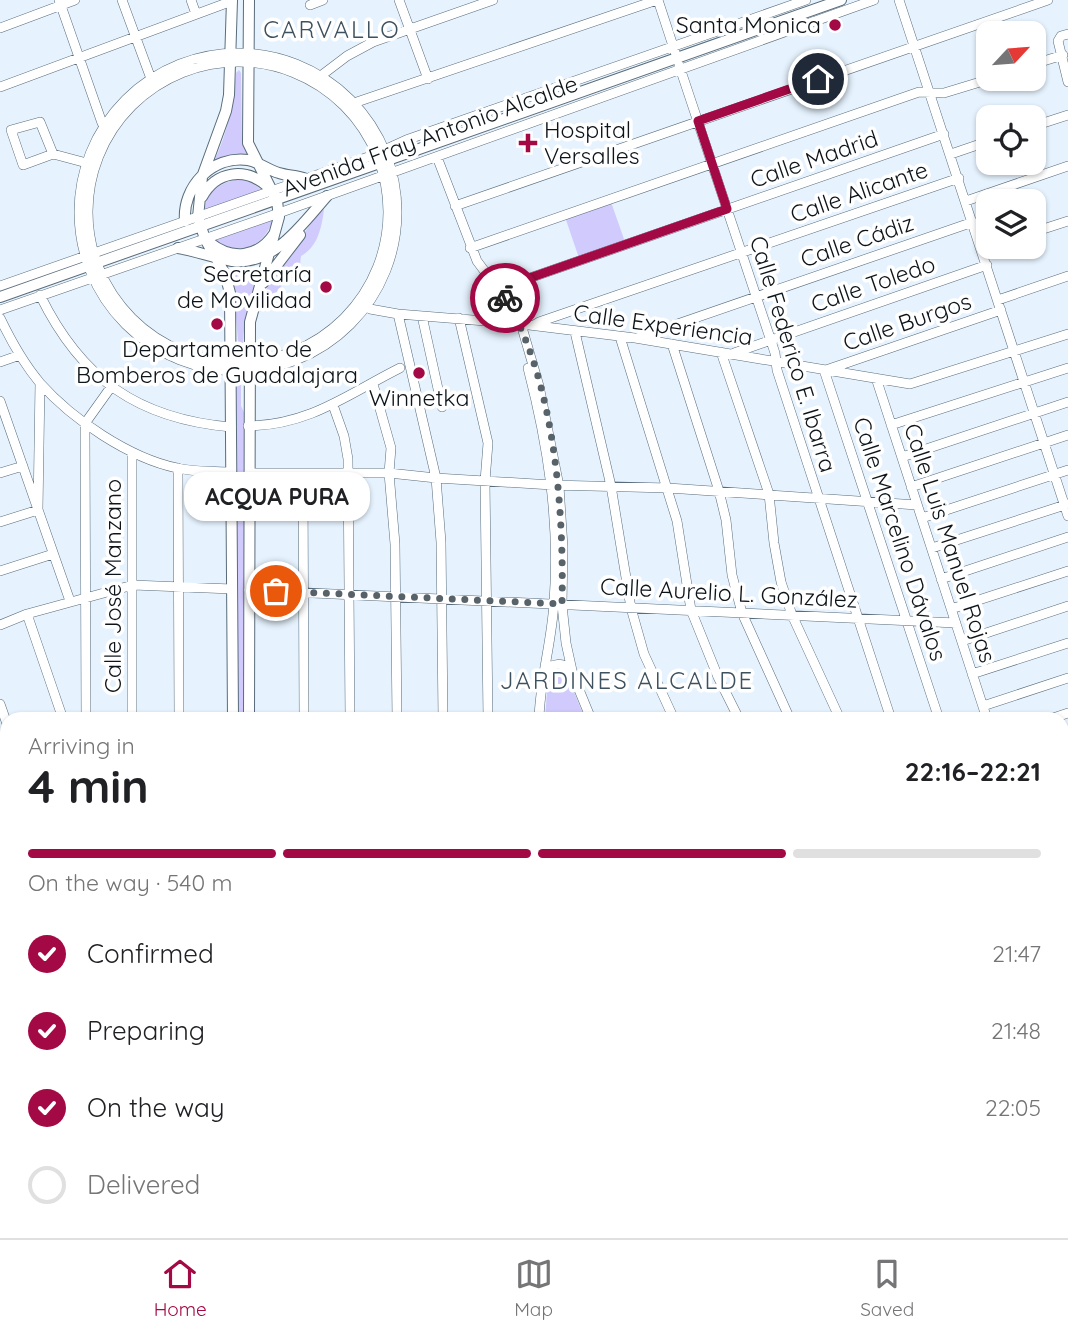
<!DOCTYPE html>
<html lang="en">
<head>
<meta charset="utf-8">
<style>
  body { margin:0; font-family:Quicksand,sans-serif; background:#f2f2f2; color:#202124; height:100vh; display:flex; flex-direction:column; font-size:26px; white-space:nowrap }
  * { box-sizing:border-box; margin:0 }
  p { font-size:23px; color:#757577 }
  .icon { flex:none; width:38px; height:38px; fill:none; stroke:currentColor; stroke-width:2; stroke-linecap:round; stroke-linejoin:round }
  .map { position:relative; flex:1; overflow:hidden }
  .sheet { position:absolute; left:0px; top:712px; width:1069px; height:527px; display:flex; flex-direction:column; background:#fff; border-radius:21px 21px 0 0; box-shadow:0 2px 5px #0004 }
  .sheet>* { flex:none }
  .needle { width:46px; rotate:64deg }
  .tools { position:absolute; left:976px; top:21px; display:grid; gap:14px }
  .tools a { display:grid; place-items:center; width:70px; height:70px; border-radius:14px; background:#fff; box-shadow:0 2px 5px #0004; font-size:35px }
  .pin { position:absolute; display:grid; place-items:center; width:60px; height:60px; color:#fff; margin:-30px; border:4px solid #fff; border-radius:50%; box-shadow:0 2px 7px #0007 }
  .courier { position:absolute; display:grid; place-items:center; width:70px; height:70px; margin:-35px; border:5px solid #a30944; border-radius:50%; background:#fff; color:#222; box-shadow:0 2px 9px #0007 }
  .bubble { position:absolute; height:49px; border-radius:21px; background:#fff; box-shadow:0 2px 5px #0004; font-size:23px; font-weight:800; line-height:49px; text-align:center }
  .head em { font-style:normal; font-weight:800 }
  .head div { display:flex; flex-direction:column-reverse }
  .head { display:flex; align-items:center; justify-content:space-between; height:119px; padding:0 28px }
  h1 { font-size:46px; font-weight:800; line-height:52px }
  .bar { display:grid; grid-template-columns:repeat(4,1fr); gap:10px 7px; align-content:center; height:84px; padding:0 28px }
  .bar i { height:9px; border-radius:5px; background:#e0e0e0 }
  .bar .selected { background:#a30944 }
  .bar p { grid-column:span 4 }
  ol { padding:0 28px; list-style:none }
  li { display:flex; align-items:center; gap:21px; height:77px }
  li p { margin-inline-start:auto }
  li .icon { padding:7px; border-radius:50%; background:#a30944; color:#fff; stroke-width:4 }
  li:last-child { color:#757577 }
  li i { width:38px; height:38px; border:4px solid #e0e0e0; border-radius:50% }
  .tab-bar { display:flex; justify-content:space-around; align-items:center; height:98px; border-top:2px solid #e0e0e0; background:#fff; font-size:19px; color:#757577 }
  .tab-bar a { display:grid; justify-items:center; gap:4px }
  .tab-bar .selected { color:#a30944 }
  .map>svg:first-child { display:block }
</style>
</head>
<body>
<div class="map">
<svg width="1068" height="1238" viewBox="0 0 1068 1238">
  <rect width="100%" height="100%" fill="#e6f3fe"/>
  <!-- green -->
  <path fill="#d1cafc" d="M239 70 241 73 242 141 249 157 214 161C228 132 233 104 236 73Z
    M240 179 251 182 263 191 204 211C206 191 221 182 240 179Z
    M611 202 625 242 579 258 565 217Z
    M324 209C322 226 318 247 301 256L300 264 260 312 267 288 315 217Z
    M273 219C265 247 238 258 214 239Z
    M262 267 245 318 242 354 239 355 234 290 228 271 245 273Z
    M238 370 241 372V406L244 412 246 719H240L237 694 236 372Z
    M559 669 565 672 568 677 585 719H545L548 678 552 670Z
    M1068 879V963L1062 961V885Z
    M256 1232H372L375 1238H256Z
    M532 1232H596L577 1238H531Z"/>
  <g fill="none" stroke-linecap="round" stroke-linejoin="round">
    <!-- minor casing -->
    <g stroke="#596c7b" stroke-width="10">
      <path id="minor" d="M59 0 102 123
        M122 0 150 76
        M191 0 196 14
        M399 0 428 79
        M658 0 675 52
        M899 0 1068 516
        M310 5 323 0
        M0 28 75 0
        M1068 34 1061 36 1058 41 1068 82
        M79 212a159 159 0 1 1 318 0a159 159 0 1 1-318 0Z
        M88 212a150 150 0 1 1 300 0a150 150 0 1 1-300 0Z
        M1034 64 1063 55
        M679 65 775 353 777 370 891 719
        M318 78 347 56 373 42 493 0
        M0 87 232 1
        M348 105 657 0
        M1034 126 1068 115
        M53 154 40 122 11 130 23 165 53 154 83 162
        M951 154 989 141
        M437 157 477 261 504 297 521 324 539 386 559 486 563 547 562 605 566 643 573 675 591 719
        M966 201 1068 166
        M455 206 1048 0
        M1034 232 1068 221
        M470 248 919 92 944 93 990 79
        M0 286 371 156 406 140 806 0
        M498 289 944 134
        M40 295C81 379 138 419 231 427
        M998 300 1068 276
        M370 309 398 314 521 324 635 338 910 384 1068 334
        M0 310 279 213 874 0
        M398 314 436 478 441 542 443 719
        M422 316 442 407
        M0 318C11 341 24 364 40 383 72 419 129 458 177 468 194 472 213 471 231 472
        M459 318 488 443 485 481 488 719
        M534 325 539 322 959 178
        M575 332 611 486 631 608 644 654 674 719
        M620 337 677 521 691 610 718 677 739 719
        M637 338 973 222
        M672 344 719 491 726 520 732 575 742 613 790 719
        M721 352 769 494 774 543 781 582 792 615 840 719
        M734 353 987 265
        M0 362 20 355
        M528 368C548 445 560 522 554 602 552 641 540 679 539 719
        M824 370 939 719
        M826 370 1001 310
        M876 378 987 719
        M373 384 391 448 389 473 395 544 397 719
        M0 401 70 601
        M333 405 344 436 348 459 350 719
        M891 425 1068 368
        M248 426C310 425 348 394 400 368
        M132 452V719
        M902 457 1068 402
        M178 468 179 719
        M0 473 23 466
        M249 473H389L436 478 552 485 668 488 917 505
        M303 473 304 719
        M911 487 1068 435
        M922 518 1068 470
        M0 522 38 510 40 383
        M932 548 1068 504
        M0 571 53 554
        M941 579 1068 537
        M249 590 956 623
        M951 609 1068 571
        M27 614 63 719
        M0 625 27 614 133 585 232 589
        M962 641 1068 606
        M972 674 1068 643
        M543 675C550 662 565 660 572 674
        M0 704 7 724
        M983 706 1068 678
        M86 719 85 429 86 422 111 387
        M1050 719 1068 713
        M1062 752 1068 750
        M1062 786 1068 784
        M0 798 7 796
        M1065 820 1068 819
        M0 870 7 890
        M1062 878 1068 872
        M0 896 7 916
        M7 938 4 948 7 959
        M1062 1019 1068 1018
        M1062 1040 1068 1039
        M0 1062 7 1082
        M1062 1124 1068 1122
        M0 1155 7 1152
        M1062 1176 1068 1174
        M0 1227 4 1238
        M428 1232 429 1238
        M1046 1232 1049 1238
        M62 1238 74 1232
        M527 1238 528 1232
        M598 1238 617 1232
        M664 1238 683 1232
        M907 1238V1232
        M1011 1238 1013 1232"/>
    </g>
    <!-- major casing -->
    <g stroke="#596c7b" stroke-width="12">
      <path id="major" d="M232 0 229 95 226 111 202 177 198 217 205 239 225 274 230 293 233 719
        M249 0 248 143 277 201 279 217 250 322 249 719
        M202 197C216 171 245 167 267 186
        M185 221C182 187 212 155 248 160 259 162 268 170 279 173 288 176 297 175 306 179
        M210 243C231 260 258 258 274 234
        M178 248C196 251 214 258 232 261 274 266 303 223 327 196
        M263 283 300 235
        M0 297 841 0
        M235 1238V1232
        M248 1238V1232"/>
    </g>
    <!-- minor -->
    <use href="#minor" stroke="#fff" stroke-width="9"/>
    <!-- major -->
    <use href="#major" stroke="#fff" stroke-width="10"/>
  </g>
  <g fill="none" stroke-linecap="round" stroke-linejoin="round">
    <!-- done -->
    <path stroke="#586269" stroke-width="7" stroke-dasharray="0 12.6" d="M276 591 562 604C564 510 555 380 505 298"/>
    <!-- route -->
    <path stroke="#a30944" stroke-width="9" d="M505 298 498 289 727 209 698 121 818 79"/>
  </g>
  <!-- markers -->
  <g fill="#a30944" stroke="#fff" stroke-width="2.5">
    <circle cx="835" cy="25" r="7"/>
    <path d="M524.5 132.5h7v7h7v7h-7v7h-7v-7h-7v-7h7z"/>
    <circle cx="326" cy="287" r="7"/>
    <circle cx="217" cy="324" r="7"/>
    <circle cx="419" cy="373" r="7"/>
  </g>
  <g text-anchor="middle" stroke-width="7" stroke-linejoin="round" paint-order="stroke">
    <!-- poi labels -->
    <g font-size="23" fill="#0c1419" stroke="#fff" text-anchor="end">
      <text x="821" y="33">Santa Monica</text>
      <text x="544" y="138" text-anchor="start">Hospital<tspan x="544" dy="26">Versalles</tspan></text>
      <text x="312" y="282">Secretaría<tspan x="312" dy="26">de Movilidad</tspan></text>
      <text x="217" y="357" text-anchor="middle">Departamento de<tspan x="217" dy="26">Bomberos de Guadalajara</tspan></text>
      <text x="419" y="406" text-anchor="middle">Winnetka</text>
    </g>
    <!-- street labels -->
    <g font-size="23" fill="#0c1419" stroke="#fff">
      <text transform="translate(430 136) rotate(-20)" y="8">Avenida Fray Antonio Alcalde</text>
      <text transform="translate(814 159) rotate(-19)" y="8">Calle Madrid</text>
      <text transform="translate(859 192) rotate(-19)" y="8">Calle Alicante</text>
      <text transform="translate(857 241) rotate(-19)" y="8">Calle Cádiz</text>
      <text transform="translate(873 284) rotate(-19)" y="8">Calle Toledo</text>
      <text transform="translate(907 322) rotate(-19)" y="8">Calle Burgos</text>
      <text transform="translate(663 325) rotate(8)" y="8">Calle Experiencia</text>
      <text transform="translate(793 354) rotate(73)" y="8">Calle Federico E. Ibarra</text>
      <text transform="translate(900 539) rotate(72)" y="8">Calle Marcelino Dávalos</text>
      <text transform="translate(950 543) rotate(72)" y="8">Calle Luis Manuel Rojas</text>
      <text transform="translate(113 586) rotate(-90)" y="8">Calle José Manzano</text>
      <text transform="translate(729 593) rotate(3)" y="8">Calle Aurelio L. González</text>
    </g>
    <!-- neighbourhood labels -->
    <g font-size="24" letter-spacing="2" fill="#3e515f" stroke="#fff">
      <text x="332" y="38">CARVALLO</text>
      <text x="627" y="689">JARDINES ALCALDE</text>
    </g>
  </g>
</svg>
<div class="tools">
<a><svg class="needle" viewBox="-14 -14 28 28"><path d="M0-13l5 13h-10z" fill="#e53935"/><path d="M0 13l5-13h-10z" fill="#757577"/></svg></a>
<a><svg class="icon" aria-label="locate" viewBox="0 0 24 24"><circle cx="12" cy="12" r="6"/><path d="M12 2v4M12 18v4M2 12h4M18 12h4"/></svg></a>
<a><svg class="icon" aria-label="layers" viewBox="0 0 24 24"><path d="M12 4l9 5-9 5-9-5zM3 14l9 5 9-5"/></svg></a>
</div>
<div class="pin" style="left:276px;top:591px;background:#ea580c"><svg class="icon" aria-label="bag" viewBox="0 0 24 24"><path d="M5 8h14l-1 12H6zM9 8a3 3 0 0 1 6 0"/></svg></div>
<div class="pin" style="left:818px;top:79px;background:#1f2937"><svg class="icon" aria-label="home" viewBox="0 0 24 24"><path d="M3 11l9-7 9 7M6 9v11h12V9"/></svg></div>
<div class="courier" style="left:505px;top:298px"><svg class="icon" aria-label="bike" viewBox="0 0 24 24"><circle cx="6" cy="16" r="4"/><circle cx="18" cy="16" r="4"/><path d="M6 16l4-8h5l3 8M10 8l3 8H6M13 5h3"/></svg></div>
<div class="bubble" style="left:184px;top:472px;width:186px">ACQUA PURA</div>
<section class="sheet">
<div class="head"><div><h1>4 min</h1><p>Arriving in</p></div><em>22:16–22:21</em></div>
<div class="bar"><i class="selected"></i><i class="selected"></i><i class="selected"></i><i></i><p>On the way · 540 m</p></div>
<ol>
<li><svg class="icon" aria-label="check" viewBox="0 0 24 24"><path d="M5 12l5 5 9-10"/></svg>Confirmed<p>21:47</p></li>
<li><svg class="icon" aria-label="check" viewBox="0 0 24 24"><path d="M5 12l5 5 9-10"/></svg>Preparing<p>21:48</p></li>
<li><svg class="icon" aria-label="check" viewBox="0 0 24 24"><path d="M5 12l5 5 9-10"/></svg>On the way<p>22:05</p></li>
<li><i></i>Delivered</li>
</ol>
</section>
</div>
<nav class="tab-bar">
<a class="selected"><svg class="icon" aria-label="home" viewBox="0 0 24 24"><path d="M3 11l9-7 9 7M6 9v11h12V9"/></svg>Home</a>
<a><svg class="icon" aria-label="map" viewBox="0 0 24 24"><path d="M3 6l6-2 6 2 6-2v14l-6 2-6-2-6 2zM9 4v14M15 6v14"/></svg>Map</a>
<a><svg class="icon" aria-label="saved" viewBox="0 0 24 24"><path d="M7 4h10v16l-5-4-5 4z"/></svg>Saved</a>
</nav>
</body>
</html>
